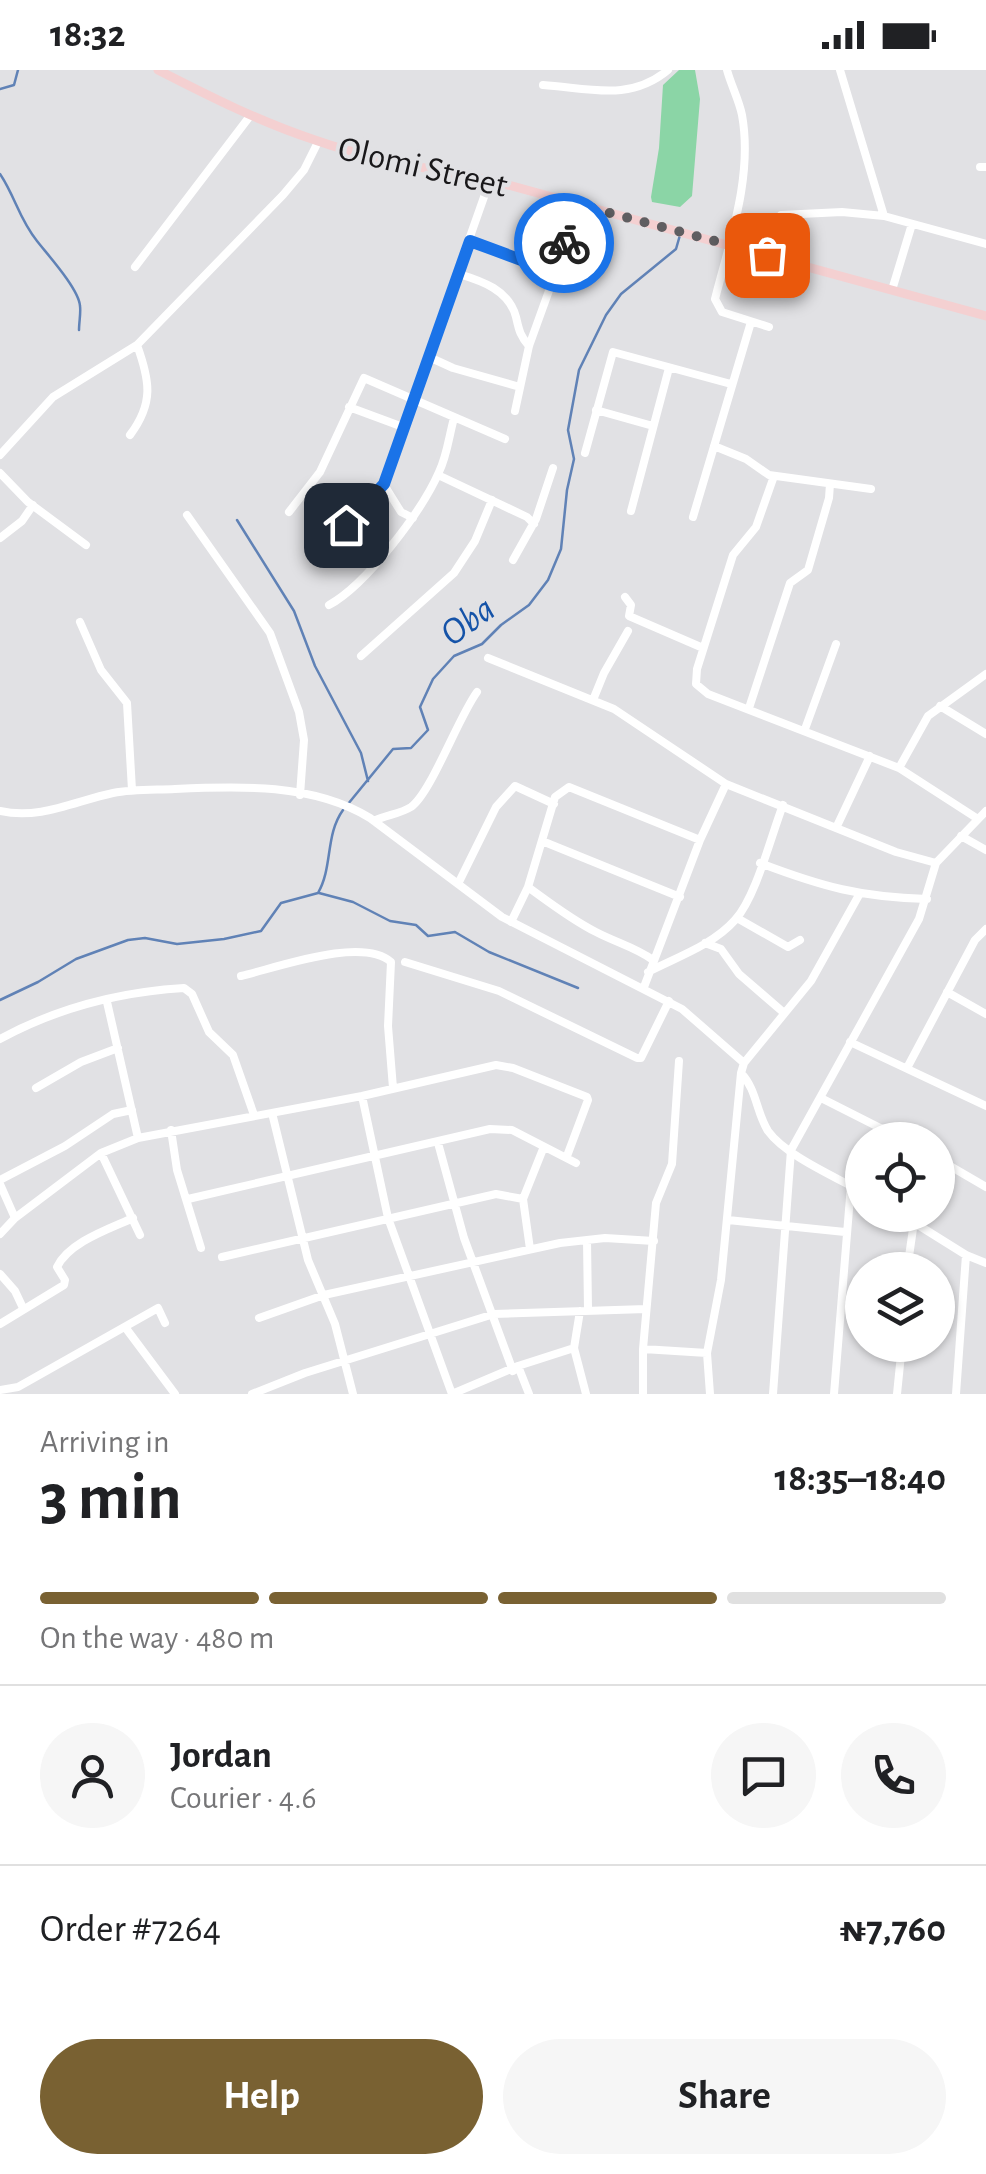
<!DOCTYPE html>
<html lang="en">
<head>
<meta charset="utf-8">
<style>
  body { margin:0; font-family:"Alegreya Sans",sans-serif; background:#f6f6f6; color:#202124; height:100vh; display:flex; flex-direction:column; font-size:38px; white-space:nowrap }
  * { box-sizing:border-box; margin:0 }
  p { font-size:32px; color:#757577 }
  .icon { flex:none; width:55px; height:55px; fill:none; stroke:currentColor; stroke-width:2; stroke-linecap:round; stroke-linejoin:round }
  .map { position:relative; height:1324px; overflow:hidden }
  .panel { display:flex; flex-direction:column; background:#fff; flex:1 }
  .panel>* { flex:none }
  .buttons { position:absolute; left:845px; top:1052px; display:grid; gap:20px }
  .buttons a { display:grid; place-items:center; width:110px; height:110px; border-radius:50%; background:#fff; box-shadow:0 2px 8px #0004; font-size:50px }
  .pin { position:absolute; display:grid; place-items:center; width:85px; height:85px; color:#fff; margin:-42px; border-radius:20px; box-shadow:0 5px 15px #0006 }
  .courier { position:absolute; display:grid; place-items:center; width:100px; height:100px; margin:-50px; border:8px solid #1a73e8; border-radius:50%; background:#fff; color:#222; box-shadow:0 2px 12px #0007 }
  .head em { font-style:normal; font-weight:700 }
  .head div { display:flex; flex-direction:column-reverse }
  .head { display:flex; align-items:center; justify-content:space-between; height:170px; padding:0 40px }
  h1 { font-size:65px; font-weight:700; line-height:75px }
  .bar { display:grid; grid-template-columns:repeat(4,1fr); gap:15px 10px; align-content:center; height:120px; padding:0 40px }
  .bar i { height:12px; border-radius:8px; background:#e0e0e0 }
  .bar .current { background:#796132 }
  .bar p { grid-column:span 4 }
  .line { display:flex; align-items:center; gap:25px; padding:0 40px; border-top:2px solid #e0e0e0 }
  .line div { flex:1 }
  .round { display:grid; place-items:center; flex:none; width:105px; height:105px; border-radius:52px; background:#f6f6f6 }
  .primary-button { display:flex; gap:20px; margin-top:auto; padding:20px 40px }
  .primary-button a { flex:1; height:115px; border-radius:60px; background:#796132; color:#fff; font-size:40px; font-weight:700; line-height:115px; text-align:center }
  .primary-button a+a { background:#f6f6f6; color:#202124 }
  .status { display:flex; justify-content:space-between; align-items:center; height:70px; padding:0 50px; background:#fff; direction:ltr }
  .status svg { height:28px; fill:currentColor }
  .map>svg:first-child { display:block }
</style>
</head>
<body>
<div class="status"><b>18:32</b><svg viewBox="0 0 49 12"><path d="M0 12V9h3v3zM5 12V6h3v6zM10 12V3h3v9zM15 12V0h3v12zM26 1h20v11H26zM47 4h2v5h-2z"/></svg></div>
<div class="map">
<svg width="986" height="1324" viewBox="0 0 986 1324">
  <rect width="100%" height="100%" fill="#e1e1e4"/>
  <!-- green -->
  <path fill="#8bd5a6" d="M679 0H695L700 29 692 126 680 137 652 132 651 127 659 78 663 15Z"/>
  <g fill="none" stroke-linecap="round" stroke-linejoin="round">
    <!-- stream -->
    <path stroke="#6082b6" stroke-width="2.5" d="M0 19 14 15 18 0
      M0 104C15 126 19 149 37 171 47 184 79 219 80 236 81 243 79 252 79 260
      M237 450 294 541 315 596 361 683 368 711
      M348 734 393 679 411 678 428 660 420 637 433 609 454 586 482 574 501 555 529 535 548 510 561 479 567 420 574 389 568 360 579 300 606 245 621 224 676 179 680 165
      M319 823 353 832 390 851 416 855 428 866 455 862 489 882 578 918
      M0 930 38 912 76 889 128 870 145 868 177 874 224 869 261 861 281 833 318 823C333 797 325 765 343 740"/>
    <!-- minor -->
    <path stroke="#fff" stroke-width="8" d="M727 0C731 15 739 30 742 45 753 106 730 170 715 229L722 242 769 257
      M840 0 884 146
      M543 15C589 18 630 32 668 0
      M980 97H986
      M470 171 554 203
      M767 185 772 179 781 145 842 142 884 146 986 174
      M135 197 250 46
      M459 204C482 211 509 220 516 247 519 260 520 266 529 276
      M892 220 912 154
      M429 287 453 298 520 317
      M349 337 403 357
      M596 340 653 356
      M515 341 529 276 580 135
      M130 365C154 333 150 311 137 275
      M714 376 746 389 769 405 871 419
      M585 383 613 282 731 314
      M0 385 53 327 137 275 283 125 304 100 318 72
      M0 403 28 432 86 475
      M438 405 527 447 534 454
      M774 406 756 457 733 485 697 599 696 614 708 624 899 698 978 749
      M383 413 401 442 413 448
      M631 441 669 298
      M289 442 320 402 364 308 505 369
      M187 445 270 563 299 642 304 670 300 725
      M693 447 751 252
      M0 468 22 451 33 435
      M312 488 374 427 383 413 490 110
      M513 490 536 449 553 398
      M625 527 631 535 629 546 703 578
      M329 535C366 515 422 441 439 402 447 386 449 366 454 348
      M80 552 101 600 127 633 132 720
      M361 586 454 503 475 471 492 430
      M488 588 614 639 726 714 896 782 936 793
      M593 630 604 603 628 561
      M940 636 986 664
      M749 638 790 513 808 500 829 428 830 414
      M805 659 836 574
      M899 698 928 646 986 604
      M0 741C40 750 75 731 113 723 133 719 154 720 175 719 239 716 313 713 370 748L502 847 682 939 744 993 741 1003C757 1020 756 1042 768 1061 786 1086 836 1107 862 1122
      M374 751C386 745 400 744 411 737 431 723 458 648 477 622
      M837 756 870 686
      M961 766 986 780
      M542 771 680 827
      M760 793C823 817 860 827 927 829
      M458 814 496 737 515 716 554 734
      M528 817C550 833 572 850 596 862 617 873 635 877 653 890
      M737 848 788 877 800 870
      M511 852 528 817 555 727 569 717 700 770
      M705 873 721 879 739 904 783 942
      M405 892 499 921 637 988H641L669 931
      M648 902C677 887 713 875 735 850 756 827 771 766 783 735
      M241 906C276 898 362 866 391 892L388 956 393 1018
      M644 917 700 770 726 714
      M947 922 986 944
      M107 932 138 1068
      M0 969C57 938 119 922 184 918L192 924 209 962 233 985 254 1045
      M850 972 986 1036
      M744 993 811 911 859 825
      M907 998 975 870 986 859
      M36 1018 81 992 118 978
      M362 1026 388 1148 452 1324
      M821 1028 904 1070
      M272 1043 308 1190 335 1254 353 1324
      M171 1060 177 1100 201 1178
      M438 1073 464 1168 513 1301
      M101 1083 140 1165
      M938 1089 986 1117
      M0 1110 65 1076 113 1044 132 1040
      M0 1114 15 1148
      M188 1129 490 1059 512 1060 576 1093
      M902 1145 966 1185 986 1193
      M728 1150 845 1162
      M0 1164 15 1148 101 1083 138 1068 362 1026 496 995 513 998 587 1027 588 1030 567 1086
      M587 1170 588 1239
      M530 1179 523 1129 543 1079
      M222 1187 496 1124 523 1129
      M907 1200 914 1152
      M0 1204 15 1221 23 1238
      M580 1241 574 1278 586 1324
      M259 1248 324 1225 560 1173 605 1168 654 1171
      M0 1254 64 1215 65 1210 57 1197C69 1172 109 1159 133 1148
      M125 1257 175 1324
      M643 1279 707 1283
      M518 1296 529 1324
      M0 1320 18 1317 158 1238 165 1253
      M252 1324 305 1303 494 1244 646 1239
      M452 1324 518 1296 574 1278
      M643 1324V1279L656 1133 672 1094 679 991
      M710 1324 707 1283 721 1210 741 1003
      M773 1324 791 1080 919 849 936 793 986 741
      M834 1324 851 1115
      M897 1324 902 1275
      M956 1324 966 1185"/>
    <!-- major -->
    <path stroke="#f4d0d1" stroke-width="9" d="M158 0C209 26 260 52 315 70 371 90 432 99 490 110L986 246"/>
  </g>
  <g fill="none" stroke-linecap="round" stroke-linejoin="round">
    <!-- done -->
    <path stroke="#5f5e61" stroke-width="10" stroke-dasharray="0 18" d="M564 173 580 135 767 185"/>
    <!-- route -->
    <path stroke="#1a73e8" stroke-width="12" d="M346 455 384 414 470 171 554 202 564 173"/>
  </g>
  <g text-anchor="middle" stroke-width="8" stroke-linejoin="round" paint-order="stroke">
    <!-- street labels -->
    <g font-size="35" fill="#19181a" stroke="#e1e1e4">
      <text transform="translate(423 96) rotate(13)" y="12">Olomi Street</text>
    </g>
    <!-- water labels -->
    <g font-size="38" font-style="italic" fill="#1553a8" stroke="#e1e1e4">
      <text transform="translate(467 550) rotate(-36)" y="13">Oba</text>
    </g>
  </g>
</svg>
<div class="buttons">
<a><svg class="icon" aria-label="locate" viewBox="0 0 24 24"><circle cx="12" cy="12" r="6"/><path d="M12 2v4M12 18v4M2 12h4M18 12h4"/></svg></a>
<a><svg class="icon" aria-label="layers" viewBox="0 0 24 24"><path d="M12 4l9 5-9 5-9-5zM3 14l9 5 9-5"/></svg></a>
</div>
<div class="pin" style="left:767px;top:185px;background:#ea580c"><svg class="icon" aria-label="bag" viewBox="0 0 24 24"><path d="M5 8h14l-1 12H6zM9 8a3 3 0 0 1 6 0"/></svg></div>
<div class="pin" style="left:346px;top:455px;background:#1f2937"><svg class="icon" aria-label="home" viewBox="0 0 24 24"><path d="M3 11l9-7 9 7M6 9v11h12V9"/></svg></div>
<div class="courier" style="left:564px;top:173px"><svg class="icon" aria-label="bike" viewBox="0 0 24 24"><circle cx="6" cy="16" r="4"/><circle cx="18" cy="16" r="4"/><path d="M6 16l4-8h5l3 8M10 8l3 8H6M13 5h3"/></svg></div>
</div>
<section class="panel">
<div class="head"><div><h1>3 min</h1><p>Arriving in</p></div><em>18:35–18:40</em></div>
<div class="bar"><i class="current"></i><i class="current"></i><i class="current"></i><i></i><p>On the way · 480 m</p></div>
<div class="line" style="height:180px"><a class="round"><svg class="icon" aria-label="person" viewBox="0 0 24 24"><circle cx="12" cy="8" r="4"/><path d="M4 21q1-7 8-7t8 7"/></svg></a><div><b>Jordan</b><p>Courier · 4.6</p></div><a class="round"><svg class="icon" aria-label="chat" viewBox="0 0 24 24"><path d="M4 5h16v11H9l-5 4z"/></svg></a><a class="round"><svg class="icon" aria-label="phone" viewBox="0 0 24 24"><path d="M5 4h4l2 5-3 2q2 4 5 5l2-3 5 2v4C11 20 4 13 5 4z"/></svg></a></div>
<div class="line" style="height:130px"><div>Order #7264</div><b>₦7,760</b></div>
<div class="primary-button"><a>Help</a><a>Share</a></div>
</section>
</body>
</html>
